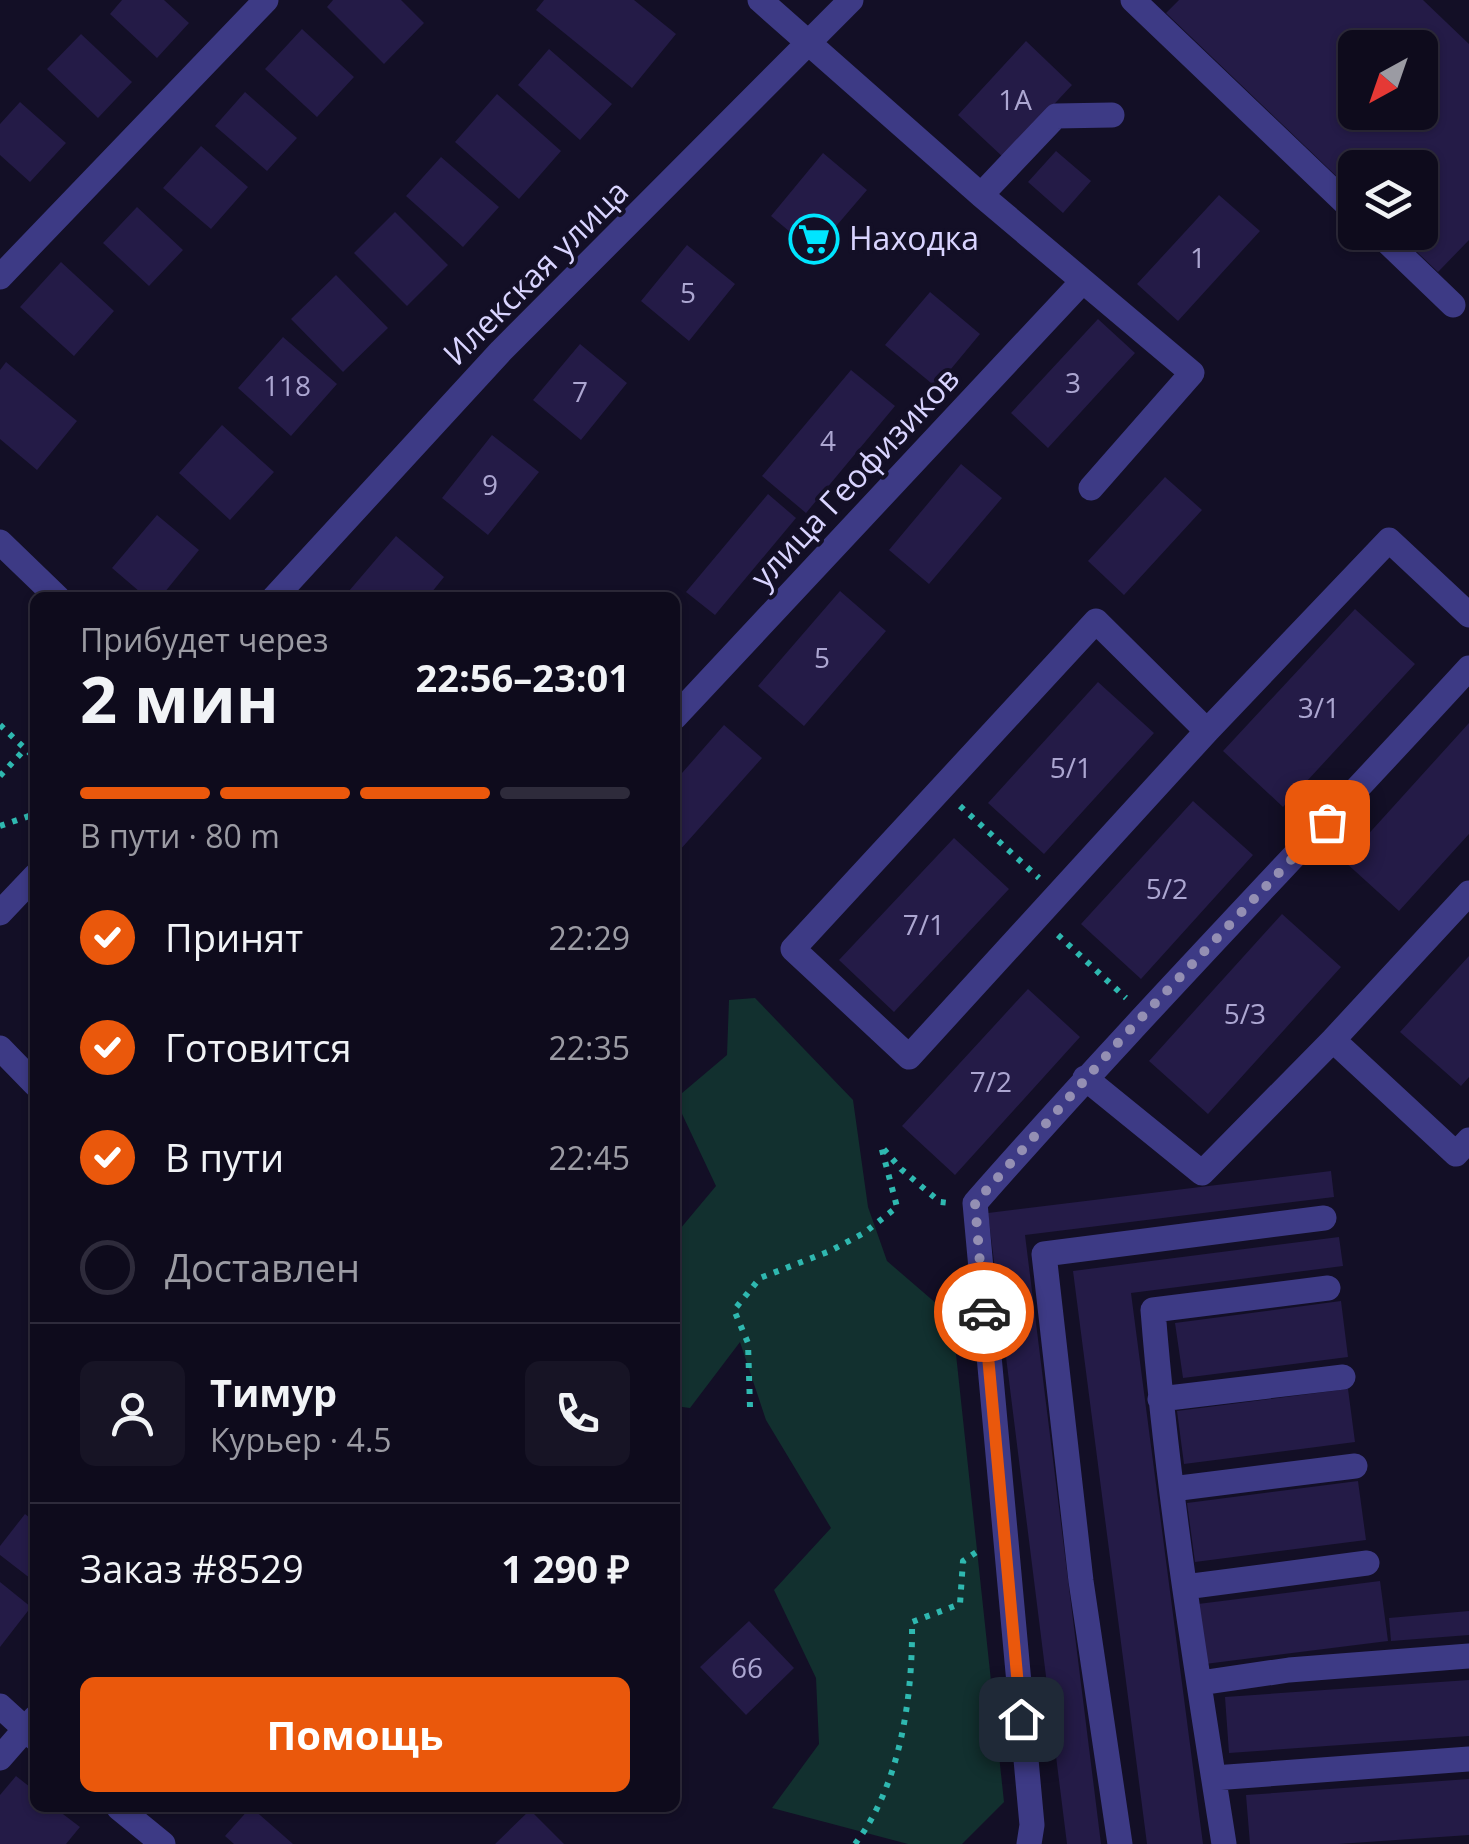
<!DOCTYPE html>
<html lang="ru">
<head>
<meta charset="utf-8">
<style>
  body { margin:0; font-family:"Open Sans",sans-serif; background:#171425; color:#f1f3f6; height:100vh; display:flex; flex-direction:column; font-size:38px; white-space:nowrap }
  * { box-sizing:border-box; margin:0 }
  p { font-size:32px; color:#9b9ba3 }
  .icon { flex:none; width:55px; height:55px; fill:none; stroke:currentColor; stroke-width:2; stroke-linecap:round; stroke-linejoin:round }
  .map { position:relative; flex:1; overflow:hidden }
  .side { position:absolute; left:30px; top:592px; width:650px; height:1220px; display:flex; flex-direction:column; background:#0e0b1c; border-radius:15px; box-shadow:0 2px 8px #0004,0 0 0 2px #2e2b3b }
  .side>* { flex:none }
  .needle { width:65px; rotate:220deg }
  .tools { position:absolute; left:1338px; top:30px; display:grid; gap:20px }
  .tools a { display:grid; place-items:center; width:100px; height:100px; border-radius:15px; background:#0e0b1c; box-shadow:0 2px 8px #0004,0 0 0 2px #2e2b3b; font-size:50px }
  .pin { position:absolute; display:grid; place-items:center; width:85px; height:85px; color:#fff; margin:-42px; border-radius:20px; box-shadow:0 5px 15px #0006 }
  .courier { position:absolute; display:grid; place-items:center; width:100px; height:100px; margin:-50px; border:8px solid #ea580c; border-radius:50%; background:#fff; color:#222; box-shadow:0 2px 12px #0007 }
  .head em { font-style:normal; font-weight:700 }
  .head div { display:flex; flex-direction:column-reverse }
  .head { display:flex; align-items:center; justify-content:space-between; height:170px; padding:0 50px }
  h1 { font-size:65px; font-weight:700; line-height:75px }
  .bar { display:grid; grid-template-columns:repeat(4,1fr); gap:15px 10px; align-content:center; height:120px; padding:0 50px }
  .bar i { height:12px; border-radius:8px; background:#2e2b3b }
  .bar .active { background:#ea580c }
  .bar p { grid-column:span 4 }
  .line { display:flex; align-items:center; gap:25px; padding:0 50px; border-top:2px solid #2e2b3b }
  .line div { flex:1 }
  .round { display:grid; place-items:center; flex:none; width:105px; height:105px; border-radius:15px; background:#171425 }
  ol { padding:0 50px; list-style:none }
  li { display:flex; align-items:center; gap:30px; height:110px }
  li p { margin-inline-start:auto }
  li .icon { padding:10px; border-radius:50%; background:#ea580c; color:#fff; stroke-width:4 }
  li:last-child { color:#9b9ba3 }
  li i { width:55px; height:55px; border:5px solid #2e2b3b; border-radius:50% }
  .primary-button { display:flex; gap:20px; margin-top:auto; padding:20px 50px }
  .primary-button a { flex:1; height:115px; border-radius:15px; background:#ea580c; color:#fff; font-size:40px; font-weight:700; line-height:115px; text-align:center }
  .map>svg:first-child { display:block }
</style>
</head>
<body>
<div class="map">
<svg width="1469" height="1844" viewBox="0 0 1469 1844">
  <rect width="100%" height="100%" fill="#130f26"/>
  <!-- green -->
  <path fill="#12302f" d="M755 998 853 1100 868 1207 887 1261 952 1317 1004 1802 962 1844H908L772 1808 819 1744 816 1678 774 1590 831 1528 766 1420 740 1342 690 1408 675 1406V1235L716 1186 675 1099 727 1055 729 1000Z"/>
  <!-- building -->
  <path fill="#241b47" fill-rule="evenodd" d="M122 0H164L189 23 157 58 110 14Z
    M333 0H401L424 23 384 64 327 7Z
    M544 0H634L676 34 632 88 536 10Z
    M1179 0H1423L1469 44V240L1438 272 1396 232H1420V168H1355V194L1166 13ZM1355 48H1420V112H1355Z
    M302 29 354 77 317 117 265 69Z
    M81 34 132 82 98 118 47 69Z
    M1026 41 1072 85 1004 158 958 115Z
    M549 49 612 104 580 140 518 85Z
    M245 92 297 138 267 171 215 126Z
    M497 94 561 151 519 199 455 142Z
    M20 102 66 143 30 182 0 155V124Z
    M201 146 248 187 211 229 163 188Z
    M1056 151 1091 181 1063 213 1028 182Z
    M823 153 867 190 814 252 771 216Z
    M441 157 499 207 463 247 406 196Z
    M1219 195 1260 231 1178 321 1137 284Z
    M137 207 183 250 149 286 103 243Z
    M395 212 448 265 407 306 354 253Z
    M687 245 735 284 689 341 641 301Z
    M61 262 114 311 74 356 20 307Z
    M336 275 388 328 343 372 291 319Z
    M930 292 980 334 936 387 885 345Z
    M1098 319 1135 353 1048 448 1011 413Z
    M283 337 337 384 291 436 238 388Z
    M580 344 627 383 581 440 533 400Z
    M6 362 77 421 37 470 0 439V370Z
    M851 370 895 406 806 513 762 476Z
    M222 425 274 472 230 520 179 473Z
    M492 435 539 472 488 535 442 498Z
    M961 464 1002 498 929 584 889 550Z
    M1165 477 1202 510 1124 595 1088 561Z
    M768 494 796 518 715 615 686 592Z
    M157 515 199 550 160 598H147L112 568Z
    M396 536 444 577 427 598H343Z
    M840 591 886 631 804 726 758 686Z
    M1355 609 1415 664 1283 807 1223 751Z
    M1098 682 1154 733 1044 854 988 803Z
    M1469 723V834L1399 911 1344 861Z
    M724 725 762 758 679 851 675 847V781Z
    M1193 801 1253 855 1141 979 1081 924Z
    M954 838 1009 889 894 1012 839 960Z
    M1282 914 1341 967 1208 1114 1149 1061Z
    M1469 956V1077L1461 1086 1400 1032Z
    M1028 989 1080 1037 955 1175 902 1126Z
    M1331 1171 1334 1197 1025 1235 1101 1844H1067L988 1213Z
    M1339 1237 1343 1266 1131 1293 1203 1844H1147L1073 1271Z
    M1341 1301 1348 1357 1183 1378 1175 1323Z
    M1348 1389 1355 1442 1184 1464 1177 1411Z
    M1358 1481 1366 1540 1195 1562 1187 1503Z
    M25 1514 35 1522V1582L0 1555V1546Z
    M1380 1581 1388 1641 1205 1664 1198 1604Z
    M0 1582 31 1607 0 1647Z
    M1469 1611V1635L1391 1641 1389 1618Z
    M749 1621 794 1668 746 1715 700 1667Z
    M1469 1680V1736L1229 1753 1225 1697Z
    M16 1776 35 1791V1808H55L80 1827 66 1844H0V1795Z
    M1469 1779V1835L1338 1844H1250L1246 1795Z
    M250 1808H252L293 1844H234L225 1836Z
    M530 1810 564 1844H495Z"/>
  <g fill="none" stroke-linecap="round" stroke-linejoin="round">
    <!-- path -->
    <path stroke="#2fb8b0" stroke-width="6" stroke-dasharray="5 8" stroke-linecap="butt" d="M0 725 35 758
      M0 776 25 749
      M960 806 1039 878
      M0 826 35 814
      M1058 935 1126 998
      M750 1407 748 1343 734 1310 760 1278 830 1251 864 1233 897 1207 881 1146 901 1169 940 1202 949 1203
      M855 1844C901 1784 913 1695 912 1622L960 1604 963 1561 981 1549"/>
    <!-- minor -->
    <path stroke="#3d3a85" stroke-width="25" d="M760 0 981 195 1192 373 1091 488
      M1133 0 1355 212
      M981 195 1056 116 1112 115
      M1377 232 1453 305
      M0 277 266 0
      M0 542 58 598
      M274 598 501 351 851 0
      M675 717 1082 282
      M1207 731 1096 621 793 949 909 1057 1207 731 1389 540 1469 615
      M0 913 35 876
      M1333 1040 1469 893
      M0 1048 35 1084
      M1085 1078 1202 1173 1333 1040 1456 1154 1469 1140
      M1160 1399 1343 1377
      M1172 1489 1355 1466
      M1185 1587 1367 1563
      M1200 1683 1289 1670 1469 1656
      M0 1706 35 1738
      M0 1758 35 1718
      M1214 1778 1469 1759
      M119 1808 163 1844
      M1029 1844 1032 1825 975 1203C1135 1021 1305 847 1469 668
      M1120 1844 1081 1581 1044 1254 1324 1218
      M1224 1844C1196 1667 1167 1489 1153 1310L1328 1288"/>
  </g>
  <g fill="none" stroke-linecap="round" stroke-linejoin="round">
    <!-- done -->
    <path stroke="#948fb3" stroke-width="10" stroke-dasharray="0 18" d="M984 1312 975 1203 1124 1036 1327 822"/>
    <!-- route -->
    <path stroke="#ea580c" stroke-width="12" d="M984 1312 1021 1719"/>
  </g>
  <!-- icons -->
  <defs>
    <g id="supermarket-ring" transform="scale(2.5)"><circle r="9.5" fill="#130f26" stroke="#00e5ff" stroke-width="1.5"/><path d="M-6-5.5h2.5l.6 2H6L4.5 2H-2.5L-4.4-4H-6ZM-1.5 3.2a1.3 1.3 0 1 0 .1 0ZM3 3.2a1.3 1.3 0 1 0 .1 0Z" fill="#00e5ff"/></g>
  </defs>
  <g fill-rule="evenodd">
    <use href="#supermarket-ring" x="814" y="239"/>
  </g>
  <g text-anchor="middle" stroke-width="8" stroke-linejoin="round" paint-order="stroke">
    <!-- number labels -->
    <g font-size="28" fill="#aca6d1">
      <text x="1015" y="110">1А</text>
      <text x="1198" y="268">1</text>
      <text x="688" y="303">5</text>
      <text x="1073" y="393">3</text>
      <text x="287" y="396">118</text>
      <text x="580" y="402">7</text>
      <text x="828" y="451">4</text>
      <text x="490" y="495">9</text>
      <text x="822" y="668">5</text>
      <text x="1319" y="718">3/1</text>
      <text x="1071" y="778">5/1</text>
      <text x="1167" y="899">5/2</text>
      <text x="924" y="935">7/1</text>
      <text x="1245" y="1024">5/3</text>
      <text x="991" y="1092">7/2</text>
      <text x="747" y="1678">66</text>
    </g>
    <!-- poi labels -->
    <g font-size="32" fill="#d9d4ff" stroke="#130f26" text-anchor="start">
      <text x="849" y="250">Находка</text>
    </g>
    <!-- street labels -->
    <g font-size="32" fill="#d9d4ff" stroke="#130f26">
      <text transform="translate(536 273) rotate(-45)" y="11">Илекская улица</text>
      <text transform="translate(855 478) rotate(-47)" y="11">улица Геофизиков</text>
    </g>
  </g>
</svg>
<div class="tools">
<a><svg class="needle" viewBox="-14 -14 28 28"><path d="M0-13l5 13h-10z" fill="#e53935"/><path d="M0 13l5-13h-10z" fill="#9b9ba3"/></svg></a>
<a><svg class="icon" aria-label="layers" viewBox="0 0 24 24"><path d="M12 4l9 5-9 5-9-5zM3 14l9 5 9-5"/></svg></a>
</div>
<div class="pin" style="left:1327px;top:822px;background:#ea580c"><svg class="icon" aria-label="bag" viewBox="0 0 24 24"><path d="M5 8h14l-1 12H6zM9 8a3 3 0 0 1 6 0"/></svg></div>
<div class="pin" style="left:1021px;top:1719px;background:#1f2937"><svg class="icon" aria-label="home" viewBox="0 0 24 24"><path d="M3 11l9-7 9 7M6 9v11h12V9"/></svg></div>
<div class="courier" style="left:984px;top:1312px"><svg class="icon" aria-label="car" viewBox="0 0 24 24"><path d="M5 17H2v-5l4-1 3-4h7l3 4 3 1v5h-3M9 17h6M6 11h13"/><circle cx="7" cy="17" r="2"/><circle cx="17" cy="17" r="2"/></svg></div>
<section class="side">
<div class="head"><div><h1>2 мин</h1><p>Прибудет через</p></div><em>22:56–23:01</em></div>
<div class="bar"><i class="active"></i><i class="active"></i><i class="active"></i><i></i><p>В пути · 80 m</p></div>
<ol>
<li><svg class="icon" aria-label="check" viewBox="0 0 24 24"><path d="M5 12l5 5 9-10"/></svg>Принят<p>22:29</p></li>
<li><svg class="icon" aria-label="check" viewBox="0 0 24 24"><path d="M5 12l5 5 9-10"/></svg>Готовится<p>22:35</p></li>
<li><svg class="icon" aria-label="check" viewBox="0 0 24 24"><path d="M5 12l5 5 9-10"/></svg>В пути<p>22:45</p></li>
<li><i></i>Доставлен</li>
</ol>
<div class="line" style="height:180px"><a class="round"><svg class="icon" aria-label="person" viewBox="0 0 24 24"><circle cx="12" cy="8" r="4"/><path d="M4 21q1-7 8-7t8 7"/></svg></a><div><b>Тимур</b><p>Курьер · 4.5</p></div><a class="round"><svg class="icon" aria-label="phone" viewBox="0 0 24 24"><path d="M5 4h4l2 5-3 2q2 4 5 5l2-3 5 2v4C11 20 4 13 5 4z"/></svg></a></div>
<div class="line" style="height:130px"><div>Заказ #8529</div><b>1 290 ₽</b></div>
<div class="primary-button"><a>Помощь</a></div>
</section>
</div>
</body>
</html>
